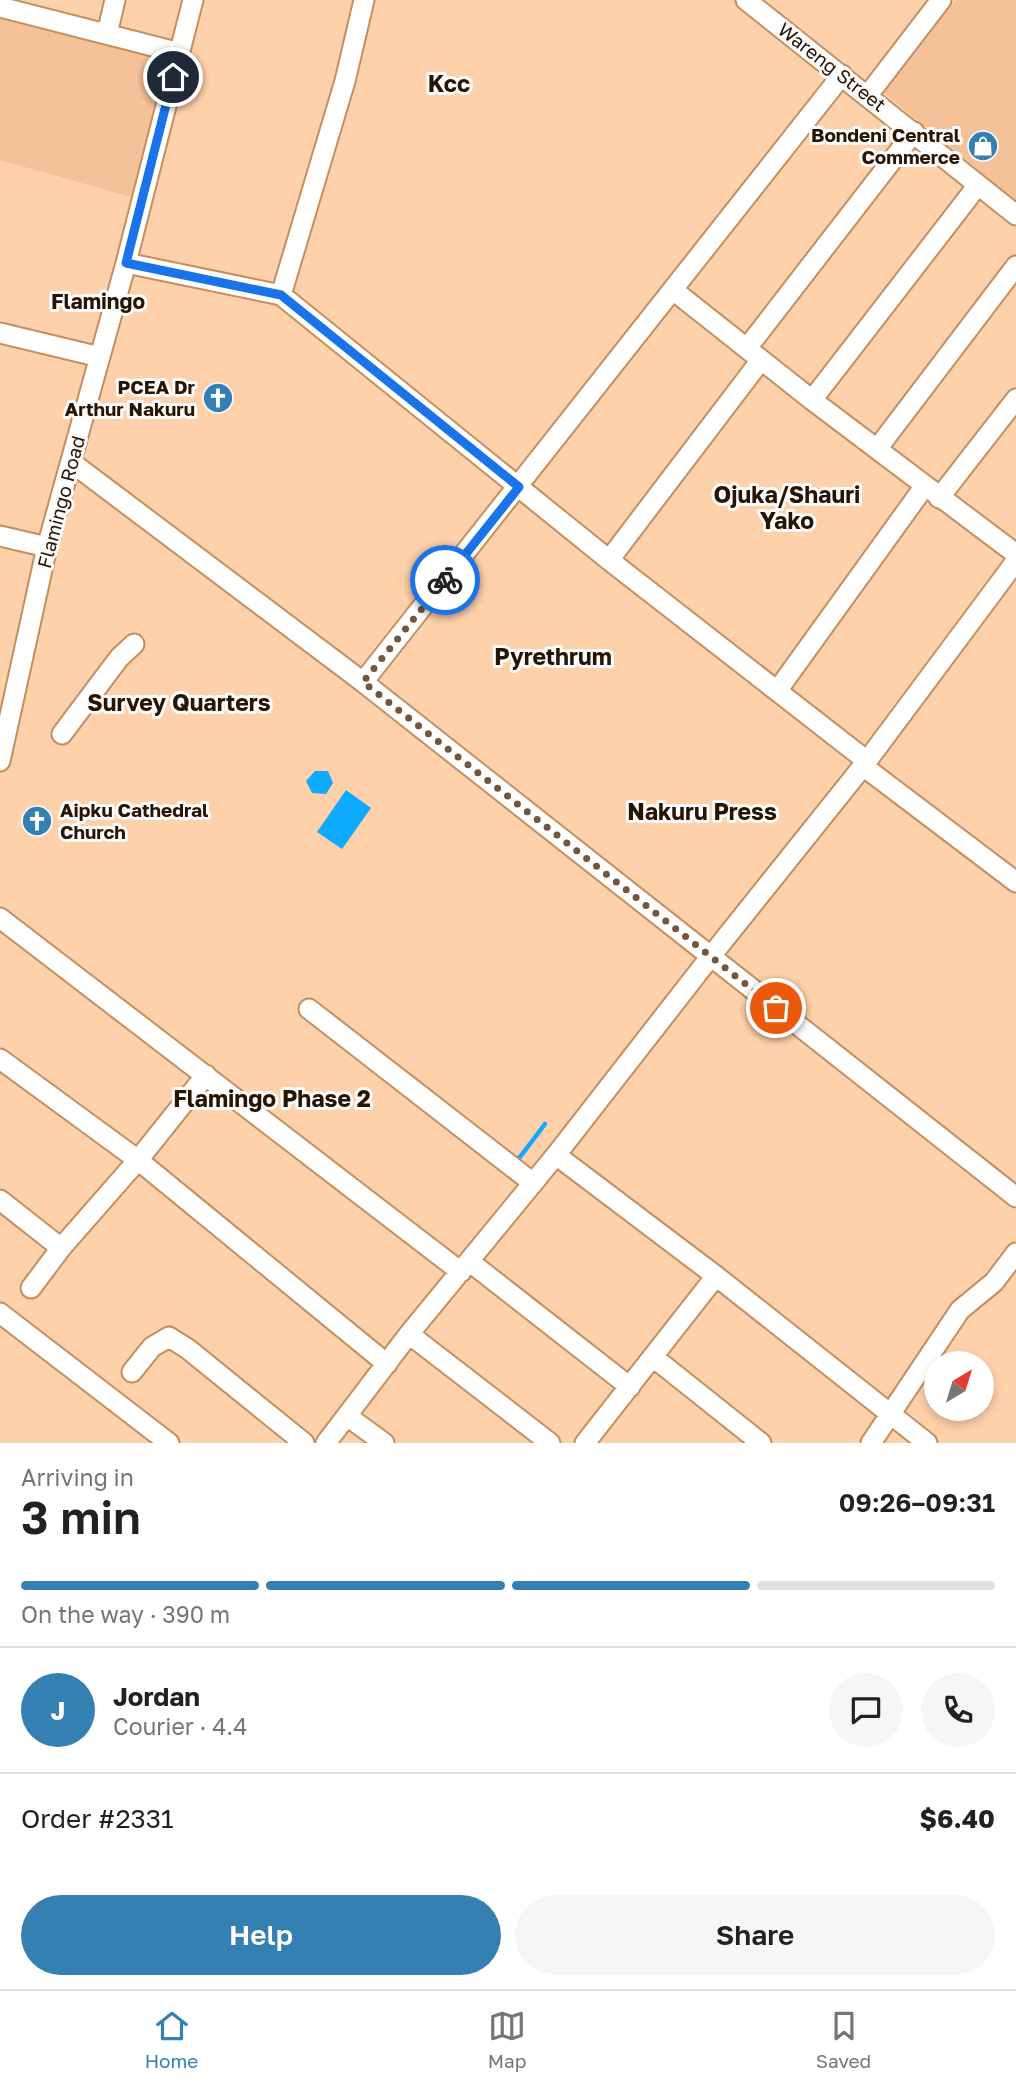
<!DOCTYPE html>
<html lang="en">
<head>
<meta charset="utf-8">
<style>
  body { margin:0; font-family:"Golos Text",sans-serif; background:#f6f6f6; color:#202124; height:100vh; display:flex; flex-direction:column; font-size:26px; white-space:nowrap }
  * { box-sizing:border-box; margin:0 }
  p { font-size:23px; color:#757577 }
  .icon { flex:none; width:38px; height:38px; fill:none; stroke:currentColor; stroke-width:2; stroke-linecap:round; stroke-linejoin:round }
  .map { position:relative; height:1443px; overflow:hidden }
  .sheet { display:flex; flex-direction:column; background:#fff; flex:1 }
  .sheet>* { flex:none }
  .needle { width:46px; rotate:38deg }
  .fabs { position:absolute; left:924px; top:1351px; display:grid; gap:14px }
  .fabs a { display:grid; place-items:center; width:70px; height:70px; border-radius:50%; background:#fff; box-shadow:0 4px 10px #0003; font-size:35px }
  .pin { position:absolute; display:grid; place-items:center; width:60px; height:60px; color:#fff; margin:-30px; border:4px solid #fff; border-radius:50%; box-shadow:0 2px 7px #0007 }
  .courier { position:absolute; display:grid; place-items:center; width:70px; height:70px; margin:-35px; border:5px solid #1a73e8; border-radius:50%; background:#fff; color:#222; box-shadow:0 2px 9px #0007 }
  .headline em { font-style:normal; font-weight:600 }
  .headline div { display:flex; flex-direction:column-reverse }
  .headline { display:flex; align-items:center; justify-content:space-between; height:119px; padding:0 21px }
  h1 { font-size:46px; font-weight:600; line-height:52px }
  .bar { display:grid; grid-template-columns:repeat(4,1fr); gap:10px 7px; align-content:center; height:84px; padding:0 21px }
  .bar i { height:9px; border-radius:5px; background:#e0e0e0 }
  .bar .current { background:#3480b3 }
  .bar p { grid-column:span 4 }
  .line { display:flex; align-items:center; gap:18px; padding:0 21px; border-top:2px solid #e0e0e0 }
  .line div { flex:1 }
  .round { display:grid; place-items:center; flex:none; width:74px; height:74px; border-radius:37px; background:#f6f6f6 }
  .primary-button { display:flex; gap:14px; margin-top:auto; padding:14px 21px }
  .primary-button a { flex:1; height:80px; border-radius:42px; background:#3480b3; color:#fff; font-size:28px; font-weight:600; line-height:80px; text-align:center }
  .primary-button a+a { background:#f6f6f6; color:#202124 }
  .menu { display:flex; justify-content:space-around; align-items:center; height:98px; border-top:2px solid #e0e0e0; background:#fff; font-size:19px; color:#757577 }
  .menu a { display:grid; justify-items:center; gap:4px }
  .menu .current { color:#3480b3 }
  .map>svg:first-child { display:block }
</style>
</head>
<body>
<div class="map">
<svg width="1016" height="1443" viewBox="0 0 1016 1443">
  <rect width="100%" height="100%" fill="#fed1aa"/>
  <!-- built -->
  <path fill="#f4c298" d="M956 0H1016V201L882 91Z
    M0 8 178 54 142 200 0 160Z"/>
  <!-- water -->
  <path fill="#0faafd" d="M315 771H328L333 783 326 794 312 793 306 781Z
    M346 790 371 808 342 849 317 832Z"/>
  <g fill="none" stroke-linecap="round" stroke-linejoin="round">
    <!-- stream -->
    <path stroke="#0faafd" stroke-width="4.5" d="M512 1161 520 1157 545 1124"/>
    <!-- minor casing -->
    <g stroke="#c48e60" stroke-width="23">
      <path id="minor" d="M746 0 1016 215
        M0 7 180 53
        M107 34 115 0
        M868 95 941 0
        M126 263 281 295 609 560 867 761
        M673 290 812 400 1016 554
        M281 295 345 81 364 0
        M0 333 100 357
        M747 348 914 132
        M812 400 978 185
        M877 449 1016 266
        M71 462 363 682 1016 1197
        M939 498 1016 399
        M0 536 47 547
        M609 560 761 360
        M363 682 842 75
        M777 691 924 487
        M62 734 119 658 134 644
        M0 761 47 547 126 263 193 0
        M863 766 1016 882
        M0 918 461 1272
        M309 1009 533 1183
        M0 1059 138 1160 387 1364
        M556 1155 716 1276 927 1443
        M0 1200 61 1248
        M470 1262 630 1387
        M31 1288 61 1248 138 1160 206 1075
        M0 1313 169 1443
        M409 1334 550 1443
        M653 1357 761 1443
        M132 1372 152 1347 169 1337 188 1349 304 1443
        M347 1416 384 1443
        M326 1443 409 1334 556 1155 711 956 867 761 1016 561
        M585 1443 716 1276
        M871 1443 960 1310 994 1282 1016 1253"/>
    </g>
    <!-- minor -->
    <use href="#minor" stroke="#fff" stroke-width="19"/>
  </g>
  <g fill="none" stroke-linecap="round" stroke-linejoin="round">
    <!-- done -->
    <path stroke="#73563d" stroke-width="7" stroke-dasharray="0 12.6" d="M445 580 363 682 776 1008"/>
    <!-- route -->
    <path stroke="#1a73e8" stroke-width="9" d="M173 77 126 263 281 295 519 487 445 580"/>
  </g>
  <!-- icons -->
  <defs>
    <g id="shop-disc" transform="scale(1.575)"><circle r="9.5" fill="#3480b3" stroke="#fcfcfc"/><path d="M-5-2.5h2.3a2.7 3.5 0 0 1 5.4 0H5L5.5 6h-11ZM-1.5-2.5h3a1.5 2.3 0 0 0-3 0Z" fill="#fff"/></g>
    <g id="church-disc" transform="scale(1.575)"><circle r="9.5" fill="#3480b3" stroke="#fcfcfc"/><path d="M-1.2-6h2.4v3.5h3.3v2.4h-3.3V6h-2.4V-.1h-3.3v-2.4h3.3Z" fill="#fff"/></g>
  </defs>
  <g fill-rule="evenodd">
    <use href="#shop-disc" x="983" y="146"/>
    <use href="#church-disc" x="218" y="398"/>
    <use href="#church-disc" x="37" y="821"/>
  </g>
  <g text-anchor="middle" stroke-width="6" stroke-linejoin="round" paint-order="stroke">
    <!-- street labels -->
    <g font-size="19" fill="#281402" stroke="#fcfcfc">
      <text transform="translate(832 67) rotate(38)" y="7">Wareng Street</text>
      <text transform="translate(61 502) rotate(-75)" y="7">Flamingo Road</text>
    </g>
    <!-- poi labels -->
    <g font-size="19" font-weight="bold" fill="#281402" stroke="#fcfcfc" text-anchor="end">
      <text x="960" y="142">Bondeni Central<tspan x="960" dy="22">Commerce</tspan></text>
      <text x="195" y="394">PCEA Dr<tspan x="195" dy="22">Arthur Nakuru</tspan></text>
      <text x="60" y="817" text-anchor="start">Aipku Cathedral<tspan x="60" dy="22">Church</tspan></text>
    </g>
    <!-- neighbourhood labels -->
    <g font-size="21" font-weight="bold" fill="#281402" stroke="#fcfcfc">
      <text x="98" y="309">Flamingo</text>
    </g>
    <!-- quarter labels -->
    <g font-size="23" font-weight="bold" fill="#281402" stroke="#fcfcfc">
      <text x="449" y="92">Kcc</text>
      <text x="787" y="503">Ojuka/Shauri<tspan x="787" dy="26">Yako</tspan></text>
      <text x="553" y="665">Pyrethrum</text>
      <text x="179" y="711">Survey Quarters</text>
      <text x="702" y="820">Nakuru Press</text>
      <text x="272" y="1107">Flamingo Phase 2</text>
    </g>
  </g>
</svg>
<div class="fabs">
<a><svg class="needle" viewBox="-14 -14 28 28"><path d="M0-13l5 13h-10z" fill="#e53935"/><path d="M0 13l5-13h-10z" fill="#757577"/></svg></a>
</div>
<div class="pin" style="left:776px;top:1008px;background:#ea580c"><svg class="icon" aria-label="bag" viewBox="0 0 24 24"><path d="M5 8h14l-1 12H6zM9 8a3 3 0 0 1 6 0"/></svg></div>
<div class="pin" style="left:173px;top:77px;background:#1f2937"><svg class="icon" aria-label="home" viewBox="0 0 24 24"><path d="M3 11l9-7 9 7M6 9v11h12V9"/></svg></div>
<div class="courier" style="left:445px;top:580px"><svg class="icon" aria-label="bike" viewBox="0 0 24 24"><circle cx="6" cy="16" r="4"/><circle cx="18" cy="16" r="4"/><path d="M6 16l4-8h5l3 8M10 8l3 8H6M13 5h3"/></svg></div>
</div>
<section class="sheet">
<div class="headline"><div><h1>3 min</h1><p>Arriving in</p></div><em>09:26–09:31</em></div>
<div class="bar"><i class="current"></i><i class="current"></i><i class="current"></i><i></i><p>On the way · 390 m</p></div>
<div class="line" style="height:126px"><b class="round" style="background:#3480b3;color:#fff">J</b><div><b>Jordan</b><p>Courier · 4.4</p></div><a class="round"><svg class="icon" aria-label="chat" viewBox="0 0 24 24"><path d="M4 5h16v11H9l-5 4z"/></svg></a><a class="round"><svg class="icon" aria-label="phone" viewBox="0 0 24 24"><path d="M5 4h4l2 5-3 2q2 4 5 5l2-3 5 2v4C11 20 4 13 5 4z"/></svg></a></div>
<div class="line" style="height:91px"><div>Order #2331</div><b>$6.40</b></div>
<div class="primary-button"><a>Help</a><a>Share</a></div>
</section>
<nav class="menu">
<a class="current"><svg class="icon" aria-label="home" viewBox="0 0 24 24"><path d="M3 11l9-7 9 7M6 9v11h12V9"/></svg>Home</a>
<a><svg class="icon" aria-label="map" viewBox="0 0 24 24"><path d="M3 6l6-2 6 2 6-2v14l-6 2-6-2-6 2zM9 4v14M15 6v14"/></svg>Map</a>
<a><svg class="icon" aria-label="saved" viewBox="0 0 24 24"><path d="M7 4h10v16l-5-4-5 4z"/></svg>Saved</a>
</nav>
</body>
</html>
